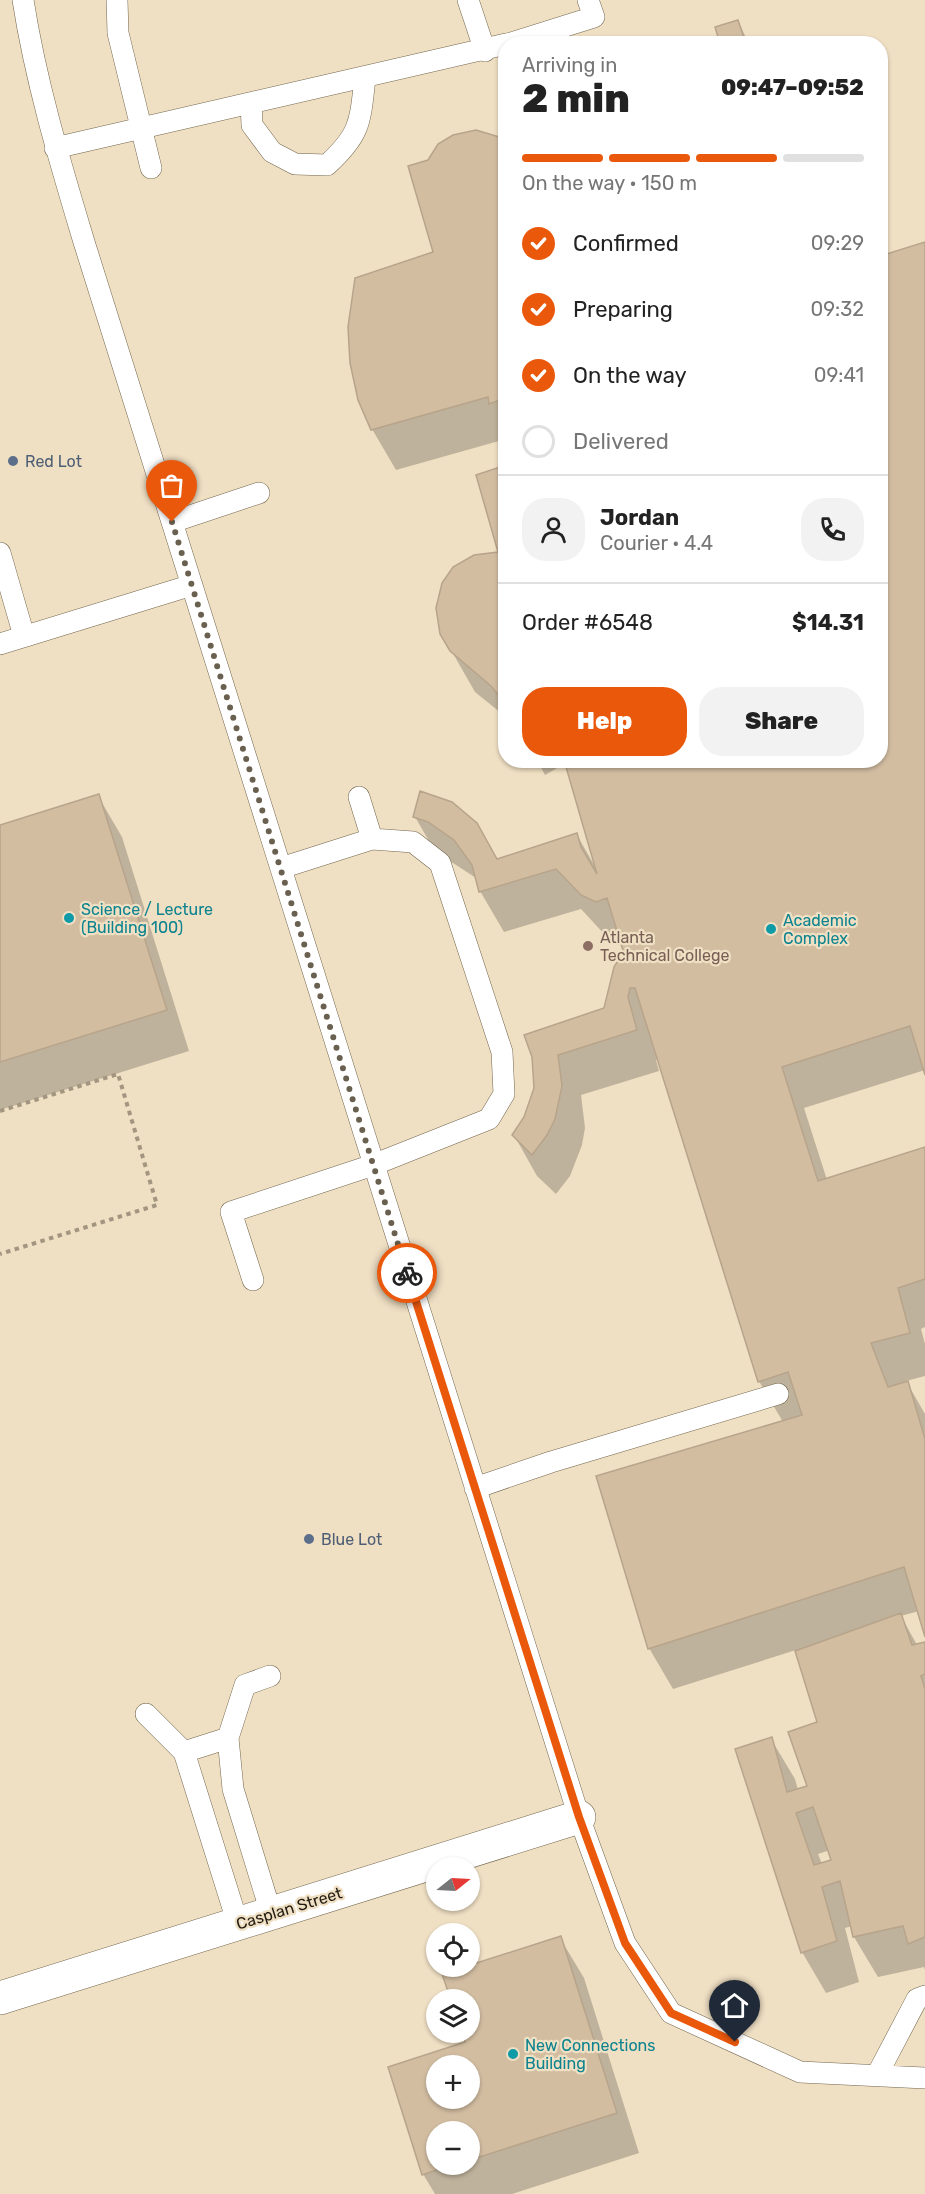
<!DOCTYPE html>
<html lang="en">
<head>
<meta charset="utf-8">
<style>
  body { margin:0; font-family:Rubik,sans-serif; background:#f2f2f2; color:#222; height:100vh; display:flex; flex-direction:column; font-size:22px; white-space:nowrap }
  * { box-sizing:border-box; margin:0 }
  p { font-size:20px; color:#767676 }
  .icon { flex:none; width:33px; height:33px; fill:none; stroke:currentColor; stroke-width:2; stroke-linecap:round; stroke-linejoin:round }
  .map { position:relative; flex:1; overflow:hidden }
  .panel { position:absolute; left:498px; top:36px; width:390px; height:732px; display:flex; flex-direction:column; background:#fff; border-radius:24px; box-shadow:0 2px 4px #0004 }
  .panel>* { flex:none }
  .needle { width:39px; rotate:72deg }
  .buttons { position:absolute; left:426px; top:1857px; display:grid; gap:12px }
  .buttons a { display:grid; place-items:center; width:54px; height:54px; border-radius:50%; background:#fff; box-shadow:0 2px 4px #0004; font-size:30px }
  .pin { position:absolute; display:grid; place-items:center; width:51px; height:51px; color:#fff; margin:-62px -26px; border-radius:50% 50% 50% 0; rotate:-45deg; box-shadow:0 0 6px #0007 }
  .pin .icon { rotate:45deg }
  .courier { position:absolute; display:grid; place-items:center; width:60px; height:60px; margin:-30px; border:4px solid #ea580c; border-radius:50%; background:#fff; color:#222; box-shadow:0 2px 8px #0007 }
  .headline em { font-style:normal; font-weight:800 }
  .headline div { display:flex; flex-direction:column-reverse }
  .headline { display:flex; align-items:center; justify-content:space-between; height:102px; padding:0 24px }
  h1 { font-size:39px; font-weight:800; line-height:45px }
  .bar { display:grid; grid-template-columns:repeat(4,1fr); gap:9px 6px; align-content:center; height:72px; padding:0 24px }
  .bar i { height:8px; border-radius:4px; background:#e0e0e0 }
  .bar .selected { background:#ea580c }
  .bar p { grid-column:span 4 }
  .line { display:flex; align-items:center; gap:15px; padding:0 24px; border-top:2px solid #e0e0e0 }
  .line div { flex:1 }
  .round { display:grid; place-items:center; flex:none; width:63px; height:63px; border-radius:24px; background:#f2f2f2 }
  ol { padding:0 24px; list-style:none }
  li { display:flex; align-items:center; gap:18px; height:66px }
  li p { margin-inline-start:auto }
  li .icon { padding:6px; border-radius:50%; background:#ea580c; color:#fff; stroke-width:4 }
  li:last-child { color:#767676 }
  li i { width:33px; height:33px; border:3px solid #e0e0e0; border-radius:50% }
  .cta { display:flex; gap:12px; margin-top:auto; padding:12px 24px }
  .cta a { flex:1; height:69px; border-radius:24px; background:#ea580c; color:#fff; font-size:24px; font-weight:800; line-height:69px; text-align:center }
  .cta a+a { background:#f2f2f2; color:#222 }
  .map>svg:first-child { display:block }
</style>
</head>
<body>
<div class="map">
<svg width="925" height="2194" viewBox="0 0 925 2194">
  <rect width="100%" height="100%" fill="#efdfc3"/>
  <!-- shadow -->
  <path fill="#0003" fill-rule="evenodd" d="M738 21 749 44H722Z
    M481 132 506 141V439L396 470 372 429 435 253 429 161 439 145 458 134Z
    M925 244V1070L804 1108 827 1180 925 1149V1327L921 1329 925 1344V1376L906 1381 925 1414V1632L919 1611 901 1616 917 1645 925 1643V1970L924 1967 878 1977 854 1937 852 1926 845 1928 859 1982 826 1993 802 1952 771 1739 795 1779 798 1790 809 1787 819 1723 796 1650 673 1689 649 1648 783 1422 759 1381 659 1059 656 1060 659 1071 581 1095 585 1128 582 1145 570 1176 556 1194 537 1176 514 1135 526 1118 535 1088 534 1057 605 1009 626 957 622 942 606 936 581 909 504 932 480 891 476 878 453 863 439 858 415 817 421 793 497 860 577 835 597 870 566 763 545 775 537 760H880ZM830 1850 833 1861 822 1864 818 1854Z
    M506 467V717L475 692 451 650 500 553Z
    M98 796 122 837 189 1051 0 1110V827Z
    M560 1938 584 1978 639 2153 512 2194H435L423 2174 389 2068 467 2043 470 2032V2000ZM436 2066H470V2098H436ZM436 2132H470V2164H436Z"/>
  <!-- building -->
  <path fill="#d2bda1" stroke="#b7a48b" stroke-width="1.5" fill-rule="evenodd" d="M738 20 746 44H720L715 27Z
    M476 130 506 139V398L489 404 488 397 371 430 358 400 350 363 348 327 355 278 433 252 408 166 428 160 438 144 453 135Z
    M925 242V1075L910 1026 782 1067 818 1181 925 1147V1279L898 1288 910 1333 871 1343 888 1387 908 1381 925 1439V1637L904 1567 648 1649 596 1476 802 1415 788 1372 758 1382 635 988H630L628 997 637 1030 558 1055 562 1086 555 1119 547 1135 532 1155 512 1135 524 1117 534 1088 532 1057 524 1035 604 1008 614 967 619 959 625 957 607 898 596 902 581 895 556 869 479 892 472 865 454 840 428 822 413 817 420 791 452 802 477 823 497 859 577 833 581 847 597 874 564 760H880V256Z
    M506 465V704L491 686 450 651 440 634 436 608 442 583 453 567 474 555 498 552 476 475Z
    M99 794 167 1010 0 1062V825Z
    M901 1613 912 1645 925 1642V1674L921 1676 925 1689V1937L908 1944 903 1926 853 1937 840 1881 822 1887 837 1941 801 1953 735 1749 772 1737 787 1792 807 1786 788 1732 817 1722 795 1651ZM813 1807 831 1860 814 1865 796 1813Z
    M561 1936 617 2113 470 2160V2132H436V2164H454L422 2175 388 2067 465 2042 462 2032H470V2000H451L442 1974ZM436 2066H470V2098H436Z"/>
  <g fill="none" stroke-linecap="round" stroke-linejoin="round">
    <!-- lane casing -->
    <g stroke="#73664d" stroke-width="22">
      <path id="lane" d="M23 0C36 83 60 162 84 242L579 1817 625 1943 671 2013 800 2072 925 2078
        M117 0 118 33 151 168
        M468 0 485 51
        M508 44 594 17 588 0
        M251 103 252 125 272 152 295 164 327 165C361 134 360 122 365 78
        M55 148 506 44
        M172 522 259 493
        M0 553 24 636
        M0 644 192 585
        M359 797 372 839
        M253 1280 231 1212 373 1165 489 1119 504 1094 502 1052 440 863 413 842 372 839 281 868
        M475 1488 551 1462 778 1394
        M270 1676 245 1685 228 1738 233 1789 271 1913
        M146 1714 184 1752 228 1738
        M184 1752 238 1924
        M877 2075 917 1999 925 1996"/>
    </g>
    <!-- street casing -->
    <g stroke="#73664d" stroke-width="34">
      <path id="street" d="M0 1998 579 1817"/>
    </g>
    <!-- path -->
    <path stroke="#a39681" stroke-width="4" stroke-dasharray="4.5 4.5" stroke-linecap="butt" d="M0 1111 118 1074 157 1205 0 1254"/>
    <!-- lane -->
    <use href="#lane" stroke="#fff" stroke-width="21"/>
    <!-- street -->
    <use href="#street" stroke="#fff" stroke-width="33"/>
  </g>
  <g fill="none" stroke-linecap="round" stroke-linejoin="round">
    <!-- done -->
    <path stroke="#69604f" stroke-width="6" stroke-dasharray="0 10.8" d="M172 522 407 1273"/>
    <!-- route -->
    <path stroke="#ea580c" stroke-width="8" d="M407 1273 579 1817 625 1943 671 2013 735 2042"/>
  </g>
  <!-- markers -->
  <g fill="#5c6f8a" stroke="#efdfc3" stroke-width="2">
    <circle cx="13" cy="461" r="6"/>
    <circle cx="309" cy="1539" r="6"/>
  </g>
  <g fill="#0f9aa8" stroke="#efdfc3" stroke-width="2">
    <circle cx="69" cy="918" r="6"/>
    <circle cx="771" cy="929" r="6"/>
    <circle cx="513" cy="2054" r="6"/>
  </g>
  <circle fill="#8d6e63" stroke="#efdfc3" stroke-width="2" cx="588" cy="946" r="6"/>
  <g text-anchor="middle" stroke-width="4.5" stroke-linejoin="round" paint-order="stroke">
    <!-- service labels -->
    <g font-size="16" fill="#4e5e75" stroke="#efdfc3" text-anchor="start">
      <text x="25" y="467">Red Lot</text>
      <text x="321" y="1545">Blue Lot</text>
    </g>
    <!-- culture labels -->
    <g font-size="16" fill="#0d838f" stroke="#efdfc3" text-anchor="start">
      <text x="81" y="915">Science / Lecture<tspan x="81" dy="18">(Building 100)</tspan></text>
      <text x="783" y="926">Academic<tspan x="783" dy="18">Complex</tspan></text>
      <text x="525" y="2051">New Connections<tspan x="525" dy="18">Building</tspan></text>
    </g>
    <!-- education labels -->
    <g font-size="16" fill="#785e54" stroke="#efdfc3" text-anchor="start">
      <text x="600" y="943">Atlanta<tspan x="600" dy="18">Technical College</tspan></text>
    </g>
    <!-- street labels -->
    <g font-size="16" fill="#211b11" stroke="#efdfc3">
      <text transform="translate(289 1908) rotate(-17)" y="6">Casplan Street</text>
    </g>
  </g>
</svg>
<div class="buttons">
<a><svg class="needle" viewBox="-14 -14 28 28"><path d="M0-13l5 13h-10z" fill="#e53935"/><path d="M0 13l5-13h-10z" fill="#767676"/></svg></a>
<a><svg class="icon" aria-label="locate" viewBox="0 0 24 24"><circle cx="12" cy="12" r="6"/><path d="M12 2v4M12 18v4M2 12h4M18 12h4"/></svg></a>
<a><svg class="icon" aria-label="layers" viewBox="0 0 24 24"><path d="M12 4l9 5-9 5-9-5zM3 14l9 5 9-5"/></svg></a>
<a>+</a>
<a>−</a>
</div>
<div class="pin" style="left:172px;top:522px;background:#ea580c"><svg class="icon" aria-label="bag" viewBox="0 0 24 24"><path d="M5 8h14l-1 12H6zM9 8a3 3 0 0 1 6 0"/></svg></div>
<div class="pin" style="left:735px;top:2042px;background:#1f2937"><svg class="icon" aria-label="home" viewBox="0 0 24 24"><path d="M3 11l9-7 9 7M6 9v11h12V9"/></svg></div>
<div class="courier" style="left:407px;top:1273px"><svg class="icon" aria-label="bike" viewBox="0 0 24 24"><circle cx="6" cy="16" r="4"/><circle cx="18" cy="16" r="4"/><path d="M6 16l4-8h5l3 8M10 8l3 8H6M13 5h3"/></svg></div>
<section class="panel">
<div class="headline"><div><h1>2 min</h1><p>Arriving in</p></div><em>09:47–09:52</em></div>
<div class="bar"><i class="selected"></i><i class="selected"></i><i class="selected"></i><i></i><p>On the way · 150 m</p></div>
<ol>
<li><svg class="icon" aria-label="check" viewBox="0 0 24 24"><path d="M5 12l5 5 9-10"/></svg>Confirmed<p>09:29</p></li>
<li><svg class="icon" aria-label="check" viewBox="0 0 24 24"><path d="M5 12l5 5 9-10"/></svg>Preparing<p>09:32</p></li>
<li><svg class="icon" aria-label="check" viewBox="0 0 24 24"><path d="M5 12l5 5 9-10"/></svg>On the way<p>09:41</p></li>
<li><i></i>Delivered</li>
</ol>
<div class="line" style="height:108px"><a class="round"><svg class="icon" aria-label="person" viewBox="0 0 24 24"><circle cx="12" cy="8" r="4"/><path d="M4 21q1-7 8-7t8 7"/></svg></a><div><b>Jordan</b><p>Courier · 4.4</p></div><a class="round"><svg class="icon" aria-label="phone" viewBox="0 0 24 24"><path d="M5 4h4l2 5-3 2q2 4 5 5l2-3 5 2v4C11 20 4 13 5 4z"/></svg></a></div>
<div class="line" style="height:78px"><div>Order #6548</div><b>$14.31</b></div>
<div class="cta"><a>Help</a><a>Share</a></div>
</section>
</div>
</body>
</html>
